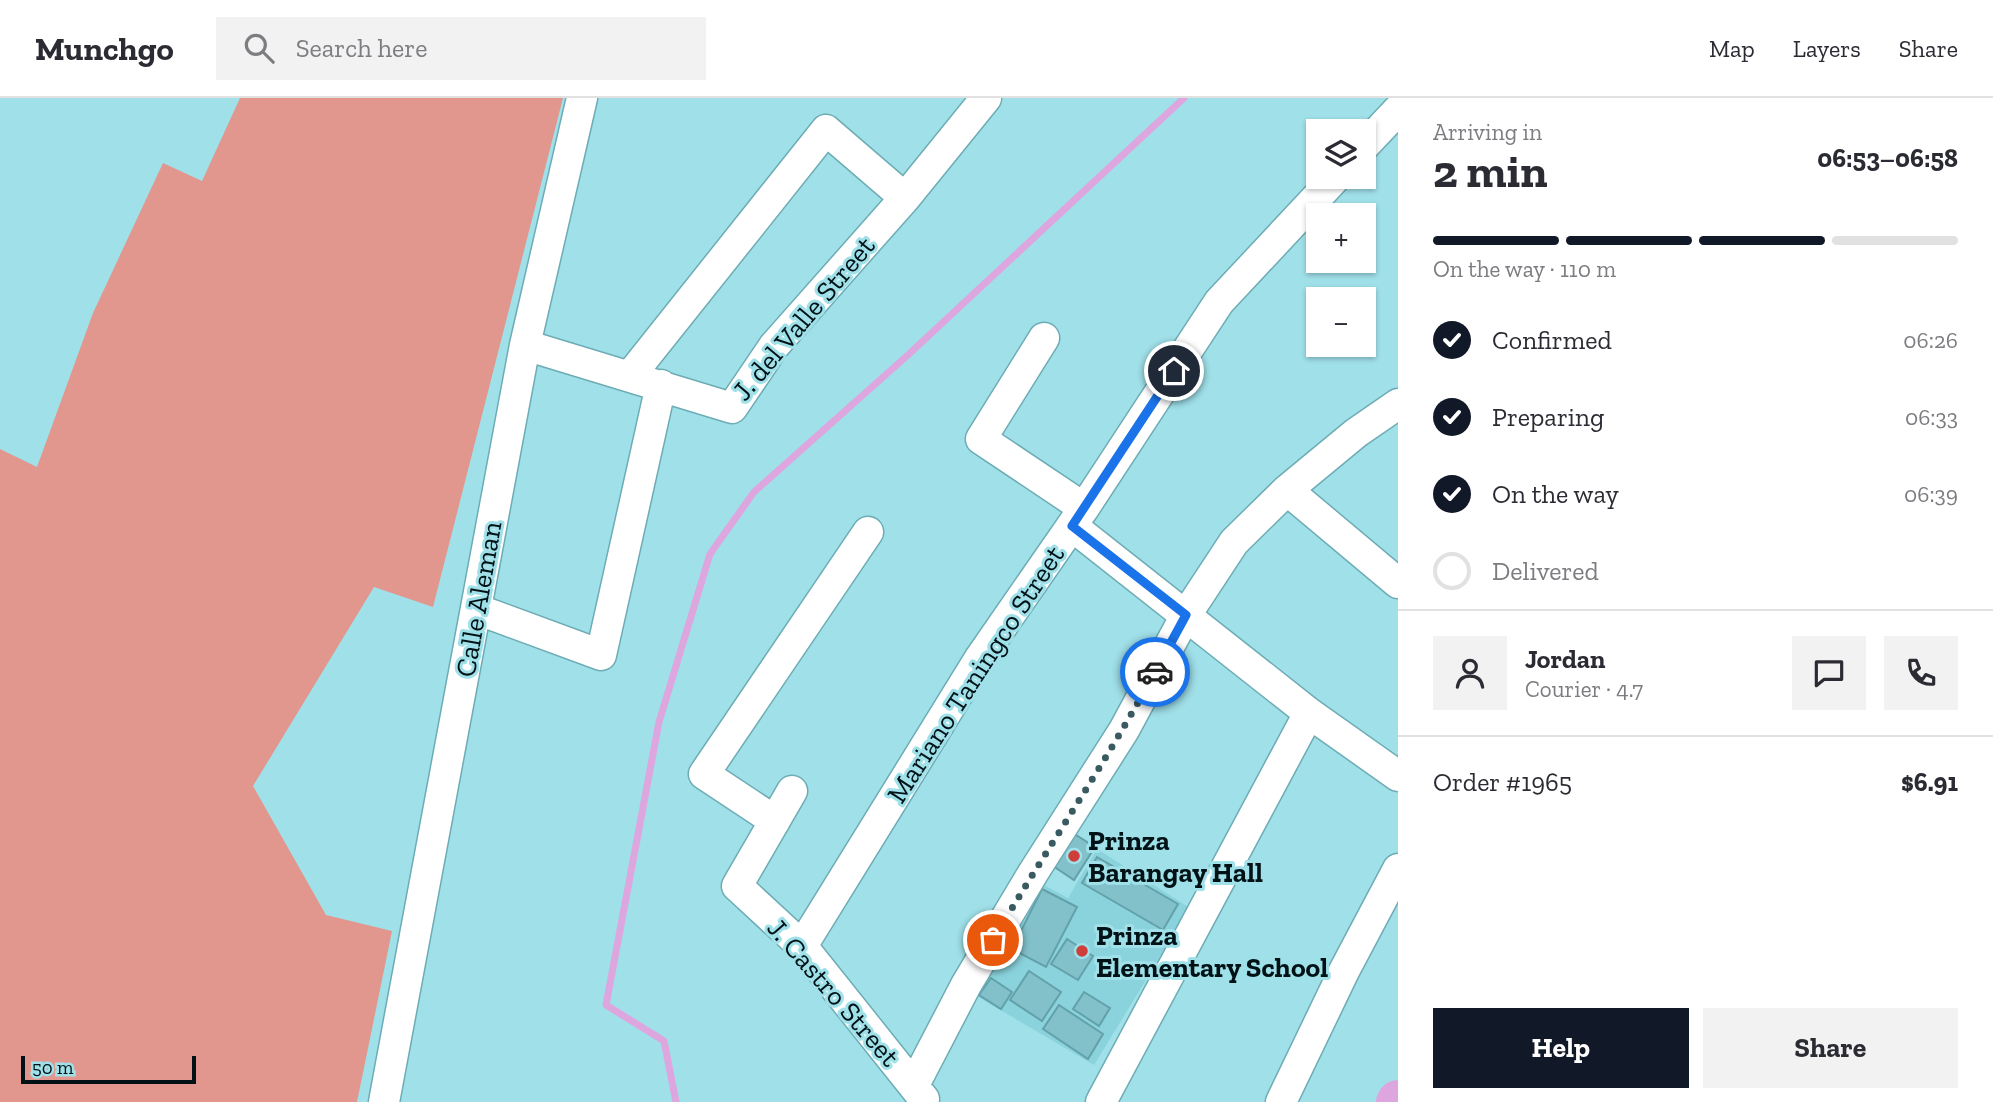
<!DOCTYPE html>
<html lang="en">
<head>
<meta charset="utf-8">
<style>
  body { margin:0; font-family:"Zilla Slab",serif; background:#f2f2f3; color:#2b2b33; height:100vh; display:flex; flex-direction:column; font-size:26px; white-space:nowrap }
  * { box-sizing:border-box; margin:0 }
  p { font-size:23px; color:#7c7c81 }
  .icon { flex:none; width:38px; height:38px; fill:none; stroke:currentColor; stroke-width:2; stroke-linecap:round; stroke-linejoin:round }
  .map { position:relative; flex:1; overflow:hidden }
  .panel { display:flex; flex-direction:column; background:#fff; width:595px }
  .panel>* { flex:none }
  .tools { position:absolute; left:1306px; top:21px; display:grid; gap:14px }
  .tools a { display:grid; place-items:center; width:70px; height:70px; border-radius:0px; background:#fff; box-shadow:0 2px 5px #0004; font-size:35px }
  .scale { position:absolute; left:21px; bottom:18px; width:175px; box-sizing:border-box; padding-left:7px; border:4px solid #001216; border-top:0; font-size:19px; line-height:24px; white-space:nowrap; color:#001216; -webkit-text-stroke:5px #a0e0e9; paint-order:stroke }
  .pin { position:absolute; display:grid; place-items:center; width:60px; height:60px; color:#fff; margin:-30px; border:4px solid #fff; border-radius:50%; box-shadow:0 2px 7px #0007 }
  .courier { position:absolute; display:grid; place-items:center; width:70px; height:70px; margin:-35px; border:5px solid #1a73e8; border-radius:50%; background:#fff; color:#222; box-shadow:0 2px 9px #0007 }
  .head em { font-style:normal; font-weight:700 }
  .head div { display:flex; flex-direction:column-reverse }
  .head { display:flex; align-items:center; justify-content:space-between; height:119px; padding:0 35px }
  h1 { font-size:46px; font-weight:700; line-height:52px }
  .bar { display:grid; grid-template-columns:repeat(4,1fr); gap:10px 7px; align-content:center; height:84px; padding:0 35px }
  .bar i { height:9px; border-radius:5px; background:#e1e1e2 }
  .bar .on { background:#111827 }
  .bar p { grid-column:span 4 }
  .line { display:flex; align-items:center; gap:18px; padding:0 35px; border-top:2px solid #e1e1e2 }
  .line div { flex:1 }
  .round { display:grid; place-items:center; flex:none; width:74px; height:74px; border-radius:0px; background:#f2f2f3 }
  ol { padding:0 35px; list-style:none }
  li { display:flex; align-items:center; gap:21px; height:77px }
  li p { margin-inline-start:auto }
  li .icon { padding:7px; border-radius:50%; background:#111827; color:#fff; stroke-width:4 }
  li:last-child { color:#7c7c81 }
  li i { width:38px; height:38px; border:4px solid #e1e1e2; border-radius:50% }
  .primary-button { display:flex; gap:14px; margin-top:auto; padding:14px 35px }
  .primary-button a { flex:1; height:80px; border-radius:0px; background:#111827; color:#fff; font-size:28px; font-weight:700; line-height:80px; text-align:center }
  .primary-button a+a { background:#f2f2f3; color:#2b2b33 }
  header { display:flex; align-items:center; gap:42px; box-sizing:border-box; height:98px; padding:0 35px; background:#fff; border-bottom:2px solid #e1e1e2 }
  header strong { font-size:33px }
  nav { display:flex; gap:38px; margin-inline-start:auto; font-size:24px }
  .search { width:490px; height:63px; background:#f2f2f3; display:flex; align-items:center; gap:18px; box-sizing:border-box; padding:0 24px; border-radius:0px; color:#7c7c81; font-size:26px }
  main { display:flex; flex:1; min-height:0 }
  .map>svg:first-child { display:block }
</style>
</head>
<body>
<header>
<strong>Munchgo</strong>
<div class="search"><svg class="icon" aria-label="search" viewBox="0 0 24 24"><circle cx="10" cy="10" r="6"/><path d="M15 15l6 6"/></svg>Search here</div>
<nav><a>Map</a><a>Layers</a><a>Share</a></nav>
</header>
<main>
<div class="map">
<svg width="1398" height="1004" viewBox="0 0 1398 1004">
  <rect width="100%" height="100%" fill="#a0e0e9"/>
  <!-- built -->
  <path fill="#8ad3dd" d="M1097 751 1190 810 1094 967 973 896 1042 786 1068 800Z"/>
  <!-- green -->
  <path fill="#e1978e" d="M240 0H563L433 509 374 489 253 688 326 817 392 833 357 1004H0V351L37 369 93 215 163 65 202 83Z"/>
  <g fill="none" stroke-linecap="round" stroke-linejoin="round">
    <!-- stream -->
    <path stroke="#dea6de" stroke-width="7" d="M676 1004 664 943 606 907 659 624 710 456 754 394 909 256 1184 0"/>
    <!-- river -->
    <path stroke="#dea6de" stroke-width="42" d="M1397 1004 1398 1003"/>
  </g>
  <!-- building -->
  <path fill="#82c1ca" stroke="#63a1aa" stroke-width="2" d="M1073 735 1095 749 1074 782 1053 768Z
    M1097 759 1178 806 1163 832 1082 785Z
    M1042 791 1077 809 1046 869 1012 851Z
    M1067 841 1093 858 1078 882 1051 866Z
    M1029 873 1061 894 1042 923 1010 902Z
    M991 880 1012 894 1001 911 979 897Z
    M1084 894 1110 910 1099 928 1073 911Z
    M1059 907 1103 936 1088 961 1043 931Z"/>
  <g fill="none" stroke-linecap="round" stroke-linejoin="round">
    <!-- minor casing -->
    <g stroke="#6dacb5" stroke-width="33">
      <path id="minor" d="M1363 49 1398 12
        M1044 240 981 341 1084 410
        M525 247 732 310 774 248 905 100 986 0
        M630 278 826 32 905 100
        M1287 392 1398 485
        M1072 428 1309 615 1398 678
        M476 511 601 557 661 287
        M792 693 737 788 802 848 924 1001
        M775 723 704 676 868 434
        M802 848 980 560 1084 410 1219 204 1336 79
        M914 987 966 887 1033 775 1124 632 1186 517 1234 444 1287 392 1356 335 1398 306
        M384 1004 525 247 582 0
        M1101 1004 1309 615
        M1281 1004 1344 873 1398 771"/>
    </g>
    <!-- minor -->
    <use href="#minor" stroke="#fff" stroke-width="30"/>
  </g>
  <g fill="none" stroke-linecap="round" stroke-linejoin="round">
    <!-- done -->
    <path stroke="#385a60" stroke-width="7" stroke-dasharray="0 12.6" d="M993 842C1046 752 1105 666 1155 574"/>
    <!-- route -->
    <path stroke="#1a73e8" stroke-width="9" d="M1155 574 1186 517 1072 428 1174 273"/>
  </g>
  <!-- markers -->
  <g fill="#ce3f3a" stroke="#a0e0e9" stroke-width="2.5">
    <circle cx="1074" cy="758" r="7"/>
    <circle cx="1082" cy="853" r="7"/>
  </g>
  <g text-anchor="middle" stroke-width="6" stroke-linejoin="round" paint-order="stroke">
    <!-- street labels -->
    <g font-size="28" fill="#001216" stroke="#a0e0e9">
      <text transform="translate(803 220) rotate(-50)" y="10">J. del Valle Street</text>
      <text transform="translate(478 501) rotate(-80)" y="10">Calle Aleman</text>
      <text transform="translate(975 576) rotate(-57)" y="10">Mariano Taningco Street</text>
      <text transform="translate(834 894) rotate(49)" y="10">J. Castro Street</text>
    </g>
    <!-- poi labels -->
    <g font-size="28" font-weight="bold" fill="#001216" stroke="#a0e0e9" text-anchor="start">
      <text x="1088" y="752">Prinza<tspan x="1088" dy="32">Barangay Hall</tspan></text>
      <text x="1096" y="847">Prinza<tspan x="1096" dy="32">Elementary School</tspan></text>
    </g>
  </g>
</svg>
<div class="tools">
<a><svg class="icon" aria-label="layers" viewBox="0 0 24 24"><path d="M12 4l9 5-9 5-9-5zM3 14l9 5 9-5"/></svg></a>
<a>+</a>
<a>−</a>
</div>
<div class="scale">50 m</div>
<div class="pin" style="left:993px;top:842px;background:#ea580c"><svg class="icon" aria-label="bag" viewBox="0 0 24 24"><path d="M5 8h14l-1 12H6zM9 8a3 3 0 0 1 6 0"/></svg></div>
<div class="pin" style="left:1174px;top:273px;background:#1f2937"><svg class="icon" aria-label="home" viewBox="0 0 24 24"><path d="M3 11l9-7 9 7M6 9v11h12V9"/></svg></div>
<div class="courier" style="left:1155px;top:574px"><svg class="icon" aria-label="car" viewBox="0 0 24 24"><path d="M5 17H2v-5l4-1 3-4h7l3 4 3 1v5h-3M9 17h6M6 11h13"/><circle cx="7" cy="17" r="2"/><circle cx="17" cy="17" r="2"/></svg></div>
</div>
<section class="panel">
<div class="head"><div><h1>2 min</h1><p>Arriving in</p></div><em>06:53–06:58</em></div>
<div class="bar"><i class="on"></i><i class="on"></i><i class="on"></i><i></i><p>On the way · 110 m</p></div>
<ol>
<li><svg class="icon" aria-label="check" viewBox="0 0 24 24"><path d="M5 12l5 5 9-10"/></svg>Confirmed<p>06:26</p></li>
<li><svg class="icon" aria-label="check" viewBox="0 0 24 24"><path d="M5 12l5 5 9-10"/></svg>Preparing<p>06:33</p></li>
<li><svg class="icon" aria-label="check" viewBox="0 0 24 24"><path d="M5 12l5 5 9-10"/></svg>On the way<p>06:39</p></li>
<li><i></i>Delivered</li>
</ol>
<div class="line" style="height:126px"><a class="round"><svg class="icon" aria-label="person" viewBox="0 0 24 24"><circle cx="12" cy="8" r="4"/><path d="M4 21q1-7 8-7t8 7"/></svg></a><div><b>Jordan</b><p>Courier · 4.7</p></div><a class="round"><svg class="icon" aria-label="chat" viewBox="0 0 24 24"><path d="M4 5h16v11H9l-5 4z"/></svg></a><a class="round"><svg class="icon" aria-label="phone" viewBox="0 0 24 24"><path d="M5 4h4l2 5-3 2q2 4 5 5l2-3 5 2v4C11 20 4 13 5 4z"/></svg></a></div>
<div class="line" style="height:91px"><div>Order #1965</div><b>$6.91</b></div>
<div class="primary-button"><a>Help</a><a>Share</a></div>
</section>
</main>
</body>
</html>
